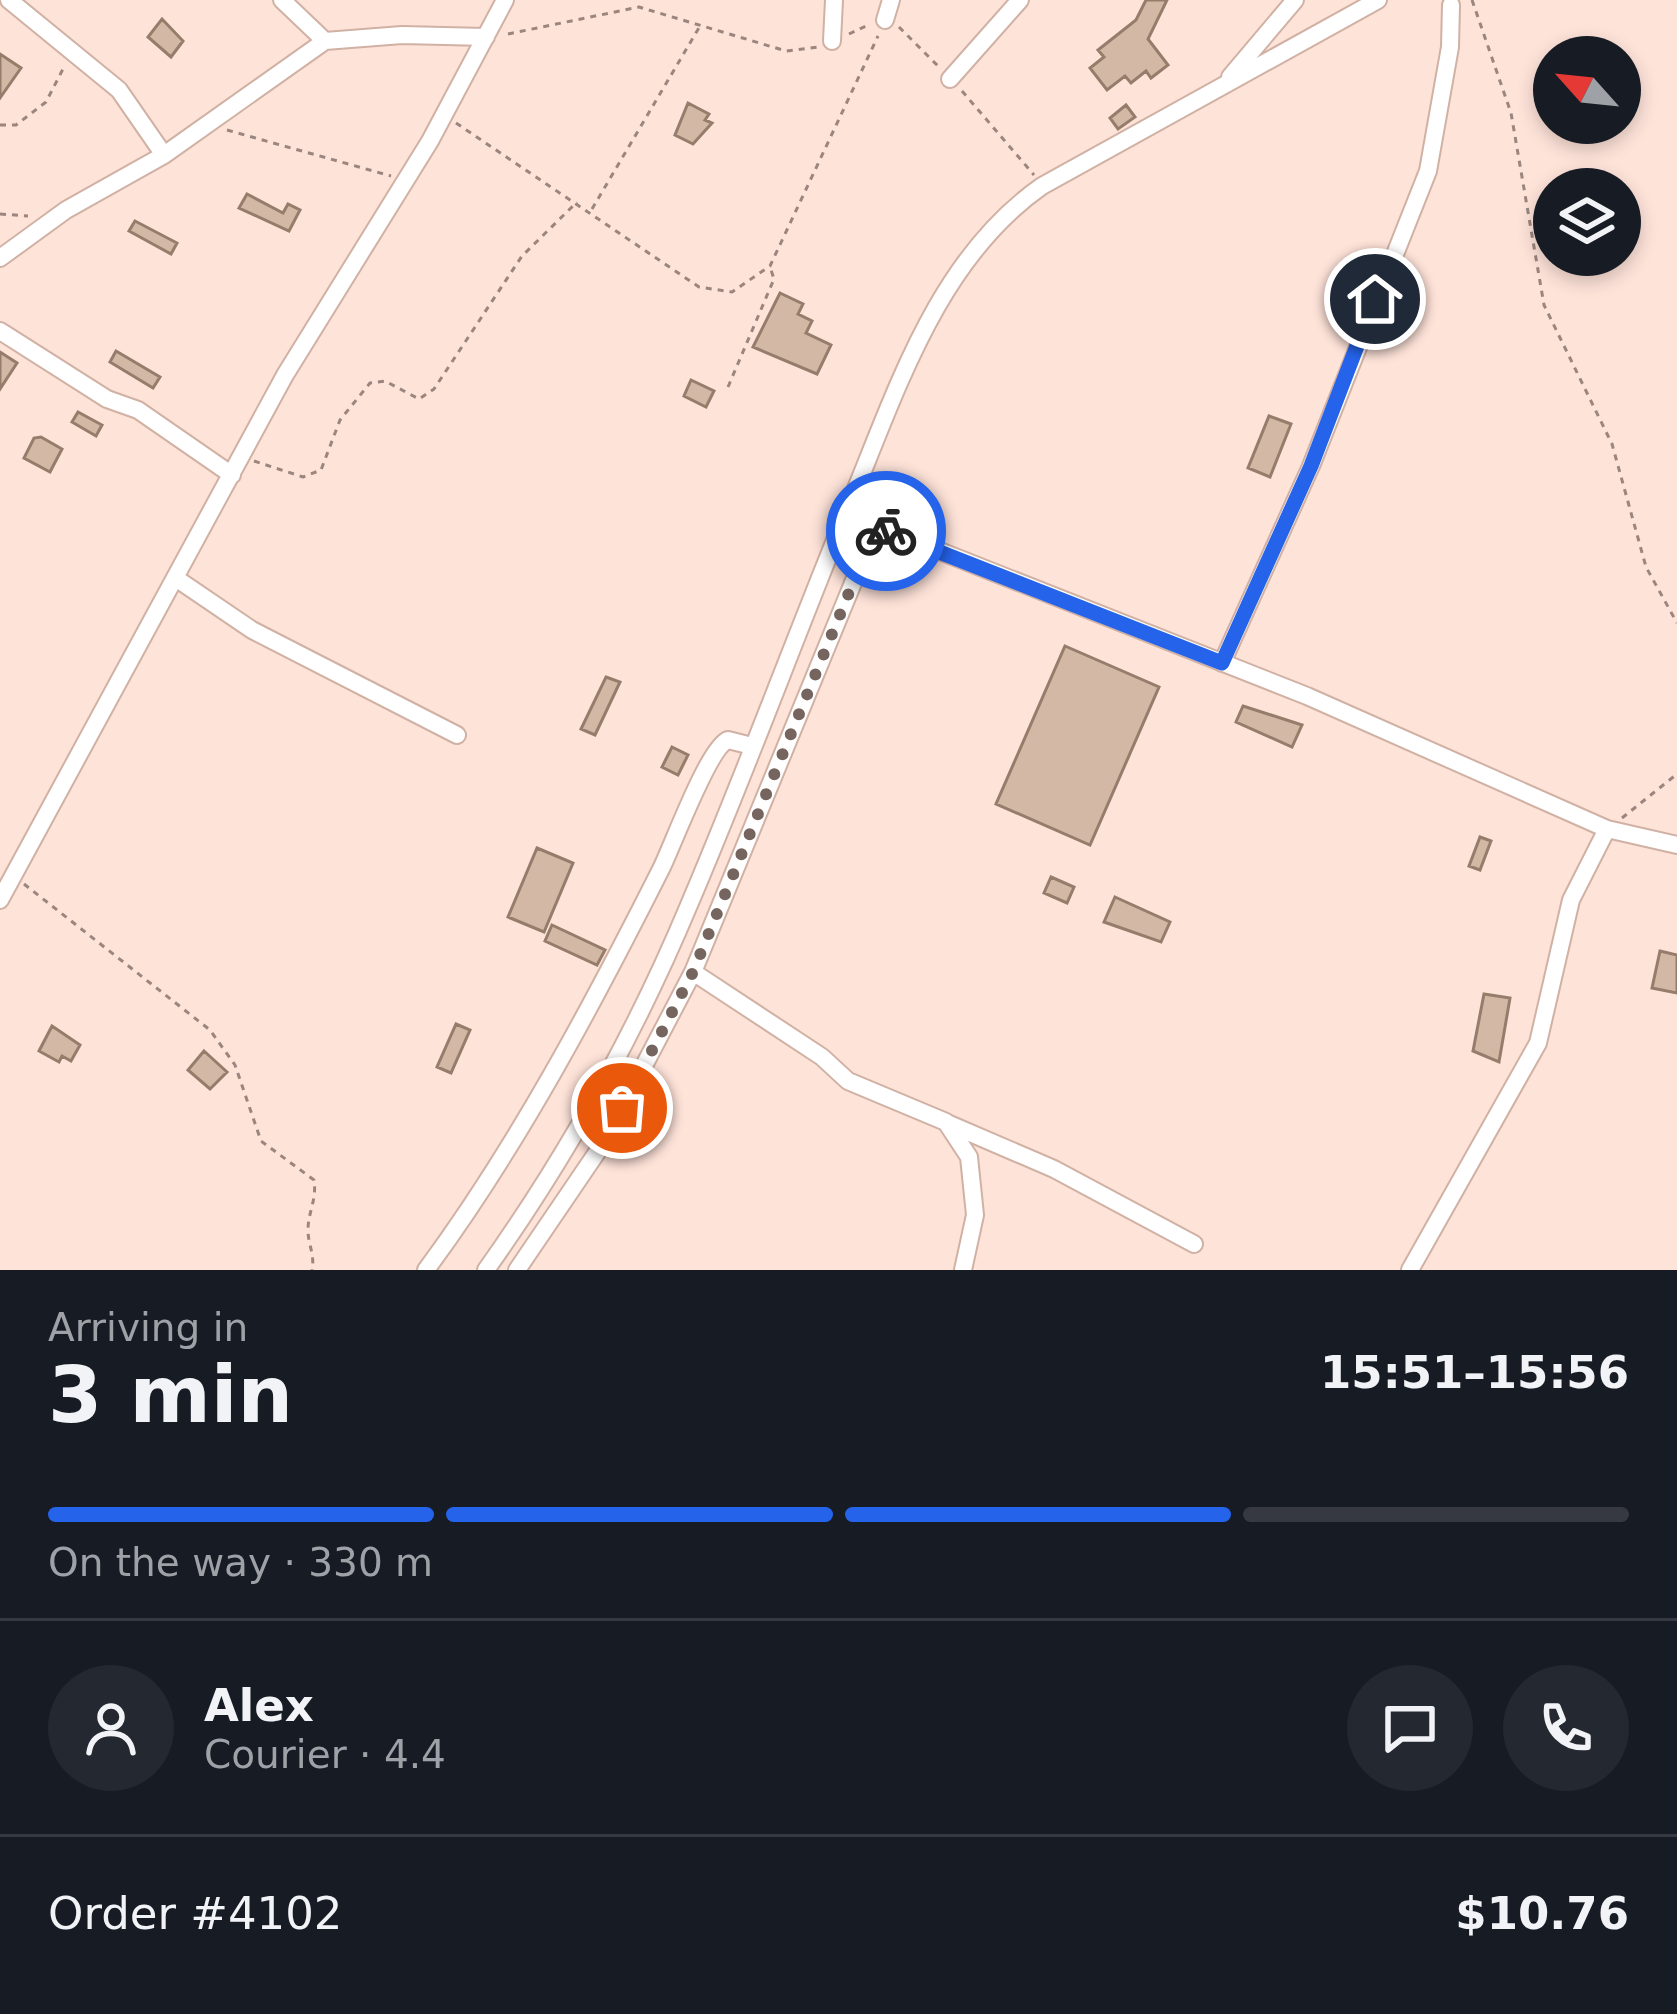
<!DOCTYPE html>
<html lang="en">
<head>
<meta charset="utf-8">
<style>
  body { margin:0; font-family:"DejaVu Sans",sans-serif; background:#242831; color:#f1f3f6; height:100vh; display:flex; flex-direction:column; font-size:45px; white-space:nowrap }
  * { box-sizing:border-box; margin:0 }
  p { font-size:39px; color:#9ea1a6 }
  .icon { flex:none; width:66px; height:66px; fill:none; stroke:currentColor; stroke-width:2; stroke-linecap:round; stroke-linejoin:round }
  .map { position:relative; height:1270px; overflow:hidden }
  .sheet { display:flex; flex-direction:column; background:#171b24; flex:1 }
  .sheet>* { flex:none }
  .needle { width:78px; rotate:297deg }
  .controls { position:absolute; left:1533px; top:36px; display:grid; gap:24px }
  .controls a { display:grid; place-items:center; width:108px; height:108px; border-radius:50%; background:#171b24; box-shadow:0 6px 18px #0003; font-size:60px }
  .pin { position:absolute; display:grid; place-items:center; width:102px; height:102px; color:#fff; margin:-51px; border:6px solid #fff; border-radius:50%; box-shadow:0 3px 12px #0007 }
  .courier { position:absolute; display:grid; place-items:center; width:120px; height:120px; margin:-60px; border:9px solid #2563eb; border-radius:50%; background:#fff; color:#222; box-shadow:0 3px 15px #0007 }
  .head em { font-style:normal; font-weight:600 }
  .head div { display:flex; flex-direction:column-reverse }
  .head { display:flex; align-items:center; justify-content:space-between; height:204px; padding:0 48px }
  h1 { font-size:78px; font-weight:600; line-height:90px }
  .bar { display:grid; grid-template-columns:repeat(4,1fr); gap:18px 12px; align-content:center; height:144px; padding:0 48px }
  .bar i { height:15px; border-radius:9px; background:#363941 }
  .bar .on { background:#2563eb }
  .bar p { grid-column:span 4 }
  .line { display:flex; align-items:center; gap:30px; padding:0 48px; border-top:3px solid #363941 }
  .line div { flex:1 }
  .round { display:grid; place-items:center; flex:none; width:126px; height:126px; border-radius:63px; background:#242831 }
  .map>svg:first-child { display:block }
</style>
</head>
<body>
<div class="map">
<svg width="1677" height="1270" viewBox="0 0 1677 1270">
  <rect width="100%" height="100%" fill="#fee3d9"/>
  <!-- building -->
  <path fill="#d4b8a6" stroke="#967d6b" stroke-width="3" d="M1146 0H1167L1148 39 1168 65 1151 78 1146 71 1131 83 1125 76 1107 90 1090 68 1104 57 1098 50 1136 20Z
    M162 19 183 41 171 57 148 37Z
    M0 54 21 68 0 98Z
    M688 103 709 114 705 120 712 123 693 144 675 135Z
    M1126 105 1135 117 1118 129 1110 118Z
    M247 194 283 213 288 204 300 210 289 231 239 208Z
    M135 221 177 243 171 254 129 231Z
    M780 293 803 304 798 314 812 321 806 333 831 345 817 374 753 347Z
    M116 351 160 377 153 388 110 362Z
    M0 352 17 363 0 389Z
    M691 380 714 391 706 407 684 396Z
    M78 412 102 425 96 436 72 422Z
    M1269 416 1291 424 1270 477 1248 468Z
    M41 437 62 449 50 472 24 458 34 438Z
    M1065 646 1159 687 1090 845 996 804Z
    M606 677 620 682 595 735 581 729Z
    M1243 706 1302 725 1292 747 1236 722Z
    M672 747 688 755 678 775 662 767Z
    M1480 837 1491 841 1480 870 1469 866Z
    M537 848 573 863 544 932 508 917Z
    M1051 877 1074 887 1067 903 1044 893Z
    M1115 897 1170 922 1161 942 1104 922Z
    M552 925 605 950 597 965 545 941Z
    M1660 951 1677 955V993L1652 988Z
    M1484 994 1510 998 1499 1062 1473 1051Z
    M456 1024 470 1030 451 1073 437 1067Z
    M52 1026 80 1045 71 1061 62 1056 59 1062 39 1051Z
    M204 1051 227 1072 210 1089 188 1070Z"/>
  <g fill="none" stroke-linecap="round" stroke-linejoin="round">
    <!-- minor casing -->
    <g stroke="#d0b1a4" stroke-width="20">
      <path id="minor" d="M9 0 119 90 164 155
        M282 0 325 41
        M885 20 891 0
        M832 41 834 0
        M1230 77 1295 0
        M950 79 1020 0
        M0 258 66 210 164 155 325 41 402 35 486 37
        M0 331 107 399 138 410 232 475
        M846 514 1307 696 1607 829 1571 900 1538 1043 1410 1270
        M177 579 252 630 457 735
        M1222 663 1311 466 1428 171 1450 47 1451 5
        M1607 829 1677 845
        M0 900 285 375 430 141 505 0
        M693 972 822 1057 848 1081 946 1122 969 1157 975 1215 963 1270
        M947 1123 1054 1169 1194 1244
        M426 1270C517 1147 593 1004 662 867 674 842 709 747 728 740L752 746
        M486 1270C567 1156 635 1034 689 905 745 774 794 640 848 508 896 393 936 260 1042 186L1378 0
        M517 1270 604 1142 693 972 876 527"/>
    </g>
    <!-- path -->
    <path stroke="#9a867f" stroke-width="3" stroke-dasharray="6 6" stroke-linecap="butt" d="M1472 0 1511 113 1544 305 1612 444 1646 567 1677 623
      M899 27 939 67
      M508 34 639 7 786 51 818 47
      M849 34 868 25
      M962 91 1034 175
      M456 123 699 287 732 292 770 266 878 36
      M0 125H16L46 102 64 67
      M227 130 391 176
      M592 209 700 26
      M0 214 28 216
      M728 387 774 279 770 267
      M254 461 303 477 321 470 340 420 370 383 385 381 419 399 434 389 522 256 577 202
      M1622 818 1677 774
      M24 884 210 1030 235 1065 261 1141 314 1180C317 1200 308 1212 308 1230 308 1245 315 1254 312 1270"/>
    <!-- minor -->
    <use href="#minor" stroke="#fff" stroke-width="16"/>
  </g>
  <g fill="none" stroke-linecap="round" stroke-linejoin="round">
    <!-- done -->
    <path stroke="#76655e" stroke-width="12" stroke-dasharray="0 21.6" d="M622 1108 693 972 876 527 886 531"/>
    <!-- route -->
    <path stroke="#2563eb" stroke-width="15" d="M886 531 1222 663 1311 466 1375 299"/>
  </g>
</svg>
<div class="controls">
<a><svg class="needle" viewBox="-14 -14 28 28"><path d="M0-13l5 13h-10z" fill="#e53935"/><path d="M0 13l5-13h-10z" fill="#9ea1a6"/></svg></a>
<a><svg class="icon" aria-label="layers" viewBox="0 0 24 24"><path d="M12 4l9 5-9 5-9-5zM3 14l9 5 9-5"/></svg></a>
</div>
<div class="pin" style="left:622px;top:1108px;background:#ea580c"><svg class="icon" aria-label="bag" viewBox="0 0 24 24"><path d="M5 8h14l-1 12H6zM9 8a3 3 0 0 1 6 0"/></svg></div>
<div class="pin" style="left:1375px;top:299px;background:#1f2937"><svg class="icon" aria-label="home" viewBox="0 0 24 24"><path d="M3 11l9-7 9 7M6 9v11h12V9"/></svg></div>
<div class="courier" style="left:886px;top:531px"><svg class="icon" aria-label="bike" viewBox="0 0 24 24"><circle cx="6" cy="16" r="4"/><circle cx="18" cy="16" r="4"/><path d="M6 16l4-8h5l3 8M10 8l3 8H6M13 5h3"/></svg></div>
</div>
<section class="sheet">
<div class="head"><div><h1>3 min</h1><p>Arriving in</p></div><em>15:51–15:56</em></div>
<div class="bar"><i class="on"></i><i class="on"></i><i class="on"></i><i></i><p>On the way · 330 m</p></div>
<div class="line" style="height:216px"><a class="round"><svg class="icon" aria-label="person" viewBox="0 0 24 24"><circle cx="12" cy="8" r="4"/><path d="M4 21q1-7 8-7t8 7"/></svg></a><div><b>Alex</b><p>Courier · 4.4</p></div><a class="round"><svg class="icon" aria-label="chat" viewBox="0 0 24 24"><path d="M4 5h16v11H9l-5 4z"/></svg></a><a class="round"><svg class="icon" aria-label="phone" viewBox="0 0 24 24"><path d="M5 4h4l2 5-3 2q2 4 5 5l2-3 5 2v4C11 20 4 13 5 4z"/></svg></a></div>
<div class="line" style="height:156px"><div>Order #4102</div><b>$10.76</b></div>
</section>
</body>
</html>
